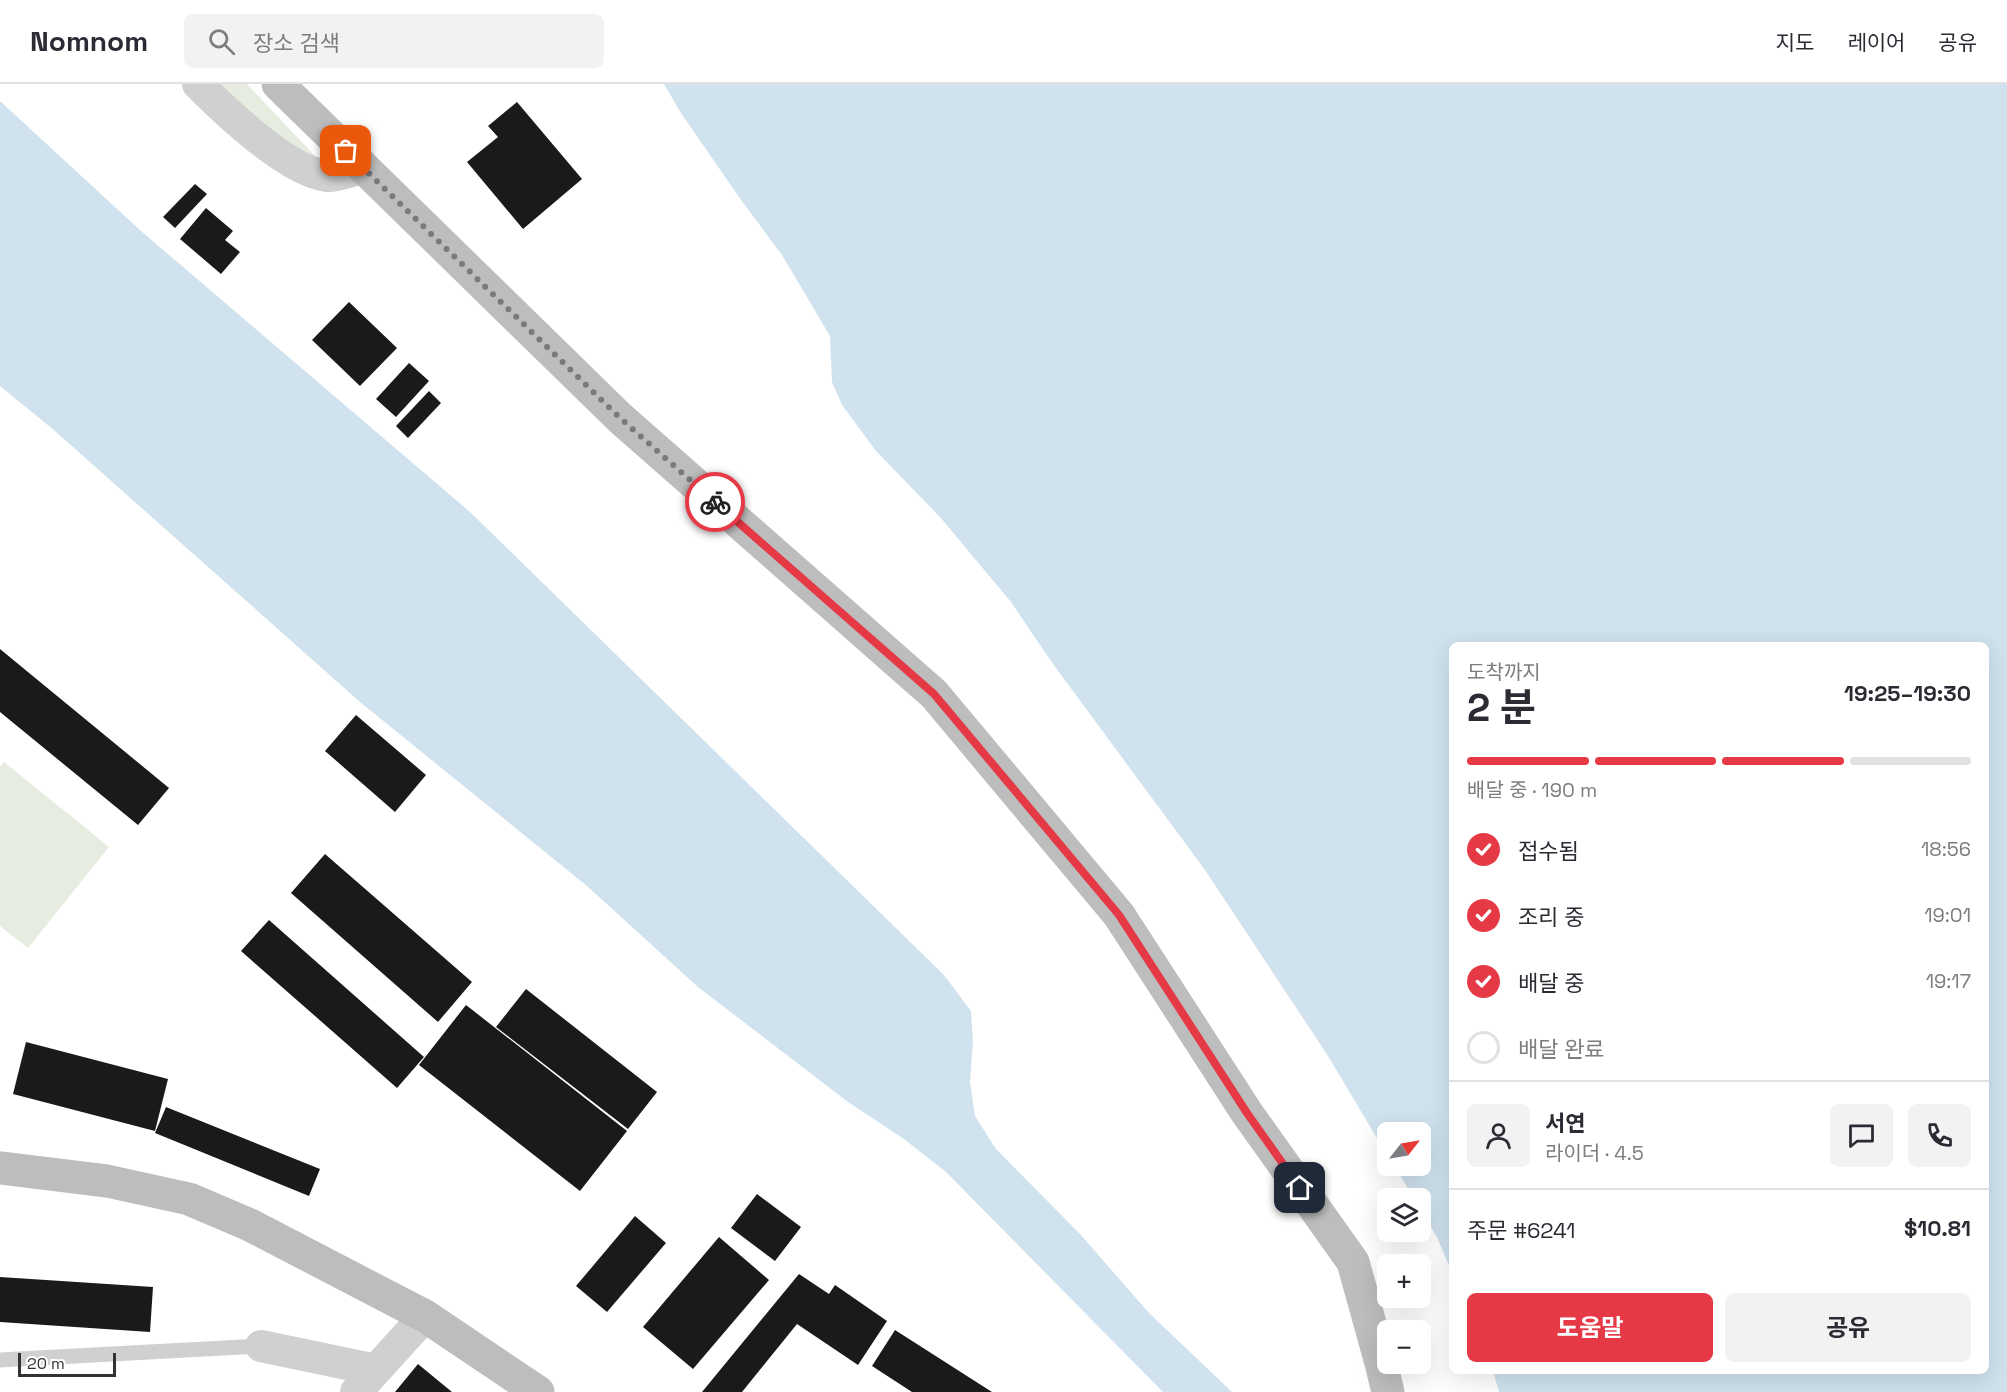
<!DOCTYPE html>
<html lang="ko">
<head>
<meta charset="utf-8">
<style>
  body { margin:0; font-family:"Space Grotesk","Noto Sans KR",sans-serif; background:#f2f2f3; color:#2b2b33; height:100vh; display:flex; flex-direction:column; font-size:22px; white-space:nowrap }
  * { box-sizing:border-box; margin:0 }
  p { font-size:20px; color:#7c7c81 }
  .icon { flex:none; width:33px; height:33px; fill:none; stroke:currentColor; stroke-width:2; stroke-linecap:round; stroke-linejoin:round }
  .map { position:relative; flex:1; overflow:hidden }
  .panel { position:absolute; left:1449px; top:558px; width:540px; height:732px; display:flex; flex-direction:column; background:#fff; border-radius:9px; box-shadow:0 6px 24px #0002 }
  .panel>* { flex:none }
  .needle { width:39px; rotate:59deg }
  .fabs { position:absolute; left:1377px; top:1038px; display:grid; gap:12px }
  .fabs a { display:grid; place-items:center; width:54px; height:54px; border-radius:9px; background:#fff; box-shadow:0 6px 24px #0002; font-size:30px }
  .scale { position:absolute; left:18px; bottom:15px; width:98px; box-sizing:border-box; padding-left:6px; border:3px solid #333; border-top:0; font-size:16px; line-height:21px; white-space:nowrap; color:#333; -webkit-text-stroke:4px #fff; paint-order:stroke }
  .pin { position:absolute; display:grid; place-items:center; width:51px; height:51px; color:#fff; margin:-26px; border-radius:12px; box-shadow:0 3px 9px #0006 }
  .courier { position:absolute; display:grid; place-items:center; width:60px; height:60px; margin:-30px; border:4px solid #e63946; border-radius:50%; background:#fff; color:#222; box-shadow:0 2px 8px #0007 }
  .overview em { font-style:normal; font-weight:700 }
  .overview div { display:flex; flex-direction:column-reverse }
  .overview { display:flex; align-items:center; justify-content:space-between; height:102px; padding:0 18px }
  h1 { font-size:39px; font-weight:700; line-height:45px }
  .bar { display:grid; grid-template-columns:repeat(4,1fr); gap:9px 6px; align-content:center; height:72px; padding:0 18px }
  .bar i { height:8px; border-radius:4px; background:#e1e1e2 }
  .bar .on { background:#e63946 }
  .bar p { grid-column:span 4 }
  .line { display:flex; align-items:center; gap:15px; padding:0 18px; border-top:2px solid #e1e1e2 }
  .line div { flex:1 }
  .round { display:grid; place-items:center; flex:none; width:63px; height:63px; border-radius:9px; background:#f2f2f3 }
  ol { padding:0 18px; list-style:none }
  li { display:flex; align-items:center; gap:18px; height:66px }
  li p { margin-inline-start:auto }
  li .icon { padding:6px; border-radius:50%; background:#e63946; color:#fff; stroke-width:4 }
  li:last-child { color:#7c7c81 }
  li i { width:33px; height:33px; border:3px solid #e1e1e2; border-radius:50% }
  .button { display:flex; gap:12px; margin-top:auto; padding:12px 18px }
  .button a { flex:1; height:69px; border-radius:9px; background:#e63946; color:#fff; font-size:24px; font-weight:700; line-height:69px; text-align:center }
  .button a+a { background:#f2f2f3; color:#2b2b33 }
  header { display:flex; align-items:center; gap:36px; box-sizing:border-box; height:84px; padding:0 30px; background:#fff; border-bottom:2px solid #e1e1e2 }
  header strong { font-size:28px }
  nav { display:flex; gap:33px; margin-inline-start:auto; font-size:21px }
  .search { width:420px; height:54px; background:#f2f2f3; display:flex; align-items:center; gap:15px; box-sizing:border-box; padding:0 21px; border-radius:9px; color:#7c7c81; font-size:22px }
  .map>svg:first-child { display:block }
</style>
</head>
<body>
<header>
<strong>Nomnom</strong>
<div class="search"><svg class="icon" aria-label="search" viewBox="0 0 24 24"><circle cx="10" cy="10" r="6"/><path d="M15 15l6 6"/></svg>장소 검색</div>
<nav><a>지도</a><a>레이어</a><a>공유</a></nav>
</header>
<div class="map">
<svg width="2007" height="1308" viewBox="0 0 2007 1308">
  <rect width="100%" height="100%" fill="#fff"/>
  <!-- green -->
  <path fill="#e6ecdf" d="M213 0H247L316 73 308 75Z
    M4 678 109 763 28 864 0 842V683Z"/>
  <!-- water -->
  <path fill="#cfe2ee" d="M664 0H2007V1308H1499L1493 1287H1986V561H1452V1189L1437 1153 1421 1126 1420 1114H1414L1394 1082H1420V1048H1388L1387 1071 1328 972 1205 786 1053 580 1011 518 940 433 876 367 842 321 832 298 830 252 782 171 741 116 681 29Z
    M0 17 141 147 470 428 944 891 971 927 973 957 970 998 975 1032 996 1065 1080 1150 1149 1229 1232 1308H1163L946 1088 904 1055 848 1018 698 903 587 802 360 618 55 347 0 302Z"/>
  <!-- building -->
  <path fill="#1a1a1a" d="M517 18 582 95 523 145 467 78 498 53 488 42Z
    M195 100 207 110 175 144 163 133Z
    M206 124 233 147 225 156 240 168 221 190 180 155Z
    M349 218 397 264 360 302 312 256Z
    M409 279 429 297 396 333 376 315Z
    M429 307 441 319 408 354 396 342Z
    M0 565 169 704 138 741 0 628Z
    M356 631 426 691 395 728 325 667Z
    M325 770 472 898 438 938 291 809Z
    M269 836 424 973 397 1004 241 867Z
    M526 905 657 1008 628 1045 496 943Z
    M466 921 627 1047 580 1107 419 981Z
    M26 958 168 995 155 1047 13 1010Z
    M166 1023 320 1085 309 1112 155 1049Z
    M757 1110 801 1143 775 1177 731 1144Z
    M635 1132 666 1159 607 1228 576 1202Z
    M719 1153 769 1196 693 1285 643 1243Z
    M799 1190 829 1210 835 1201 887 1237 858 1281 797 1240 742 1308H702Z
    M0 1193 153 1203 150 1248 0 1238Z
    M895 1246 992 1308H912L872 1282Z
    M418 1280 452 1308H395Z"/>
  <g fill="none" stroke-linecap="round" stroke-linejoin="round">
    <!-- lane -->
    <path stroke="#d0d0d0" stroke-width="15" d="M0 1276 261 1262"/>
    <!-- street -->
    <path stroke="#d0d0d0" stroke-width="32" d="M198 0C226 28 287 87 327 92 337 93 353 86 363 84
      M261 1262 376 1286
      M356 1308 425 1232"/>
    <!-- secondary -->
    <path stroke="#bdbdbd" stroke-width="33" d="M278 0 620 334 934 610 1119 831 1247 1029 1353 1178 1381 1279 1388 1308
      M0 1084 107 1097 189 1115 250 1141 425 1232 538 1308"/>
  </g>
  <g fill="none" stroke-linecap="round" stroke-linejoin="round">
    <!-- done -->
    <path stroke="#7a7a7a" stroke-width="6" stroke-dasharray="0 10.8" d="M346 67 620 334 715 418"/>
    <!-- route -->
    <path stroke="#e63946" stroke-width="8" d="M715 418 934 610 1119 831 1247 1029 1300 1104"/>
  </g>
</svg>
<div class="fabs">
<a><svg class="needle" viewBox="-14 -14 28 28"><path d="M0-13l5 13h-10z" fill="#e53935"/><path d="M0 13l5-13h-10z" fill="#7c7c81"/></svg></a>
<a><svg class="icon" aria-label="layers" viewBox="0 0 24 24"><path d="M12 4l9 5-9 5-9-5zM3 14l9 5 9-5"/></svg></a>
<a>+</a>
<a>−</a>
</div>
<div class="scale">20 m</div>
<div class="pin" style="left:346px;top:67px;background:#ea580c"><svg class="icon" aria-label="bag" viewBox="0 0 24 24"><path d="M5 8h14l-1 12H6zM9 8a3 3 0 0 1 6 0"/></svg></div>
<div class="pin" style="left:1300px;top:1104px;background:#1f2937"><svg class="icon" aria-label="home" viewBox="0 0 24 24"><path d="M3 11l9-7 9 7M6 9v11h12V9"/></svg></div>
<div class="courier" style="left:715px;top:418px"><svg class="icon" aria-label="bike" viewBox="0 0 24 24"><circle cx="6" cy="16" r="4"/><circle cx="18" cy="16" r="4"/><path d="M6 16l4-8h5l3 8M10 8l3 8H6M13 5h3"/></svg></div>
<section class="panel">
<div class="overview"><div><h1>2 분</h1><p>도착까지</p></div><em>19:25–19:30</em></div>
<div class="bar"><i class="on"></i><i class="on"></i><i class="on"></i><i></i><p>배달 중 · 190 m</p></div>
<ol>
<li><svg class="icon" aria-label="check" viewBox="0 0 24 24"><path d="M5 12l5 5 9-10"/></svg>접수됨<p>18:56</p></li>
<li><svg class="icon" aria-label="check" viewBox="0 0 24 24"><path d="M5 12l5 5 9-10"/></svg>조리 중<p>19:01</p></li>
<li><svg class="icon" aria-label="check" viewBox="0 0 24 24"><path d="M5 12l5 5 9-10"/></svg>배달 중<p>19:17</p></li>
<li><i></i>배달 완료</li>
</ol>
<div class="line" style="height:108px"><a class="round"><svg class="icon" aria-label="person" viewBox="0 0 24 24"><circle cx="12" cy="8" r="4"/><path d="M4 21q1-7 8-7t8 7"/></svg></a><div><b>서연</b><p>라이더 · 4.5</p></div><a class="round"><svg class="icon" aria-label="chat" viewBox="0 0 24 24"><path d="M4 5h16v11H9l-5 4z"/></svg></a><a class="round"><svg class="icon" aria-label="phone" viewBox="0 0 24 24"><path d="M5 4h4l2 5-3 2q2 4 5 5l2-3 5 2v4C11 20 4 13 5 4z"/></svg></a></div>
<div class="line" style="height:78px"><div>주문 #6241</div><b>$10.81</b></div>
<div class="button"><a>도움말</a><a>공유</a></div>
</section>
</div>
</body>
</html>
